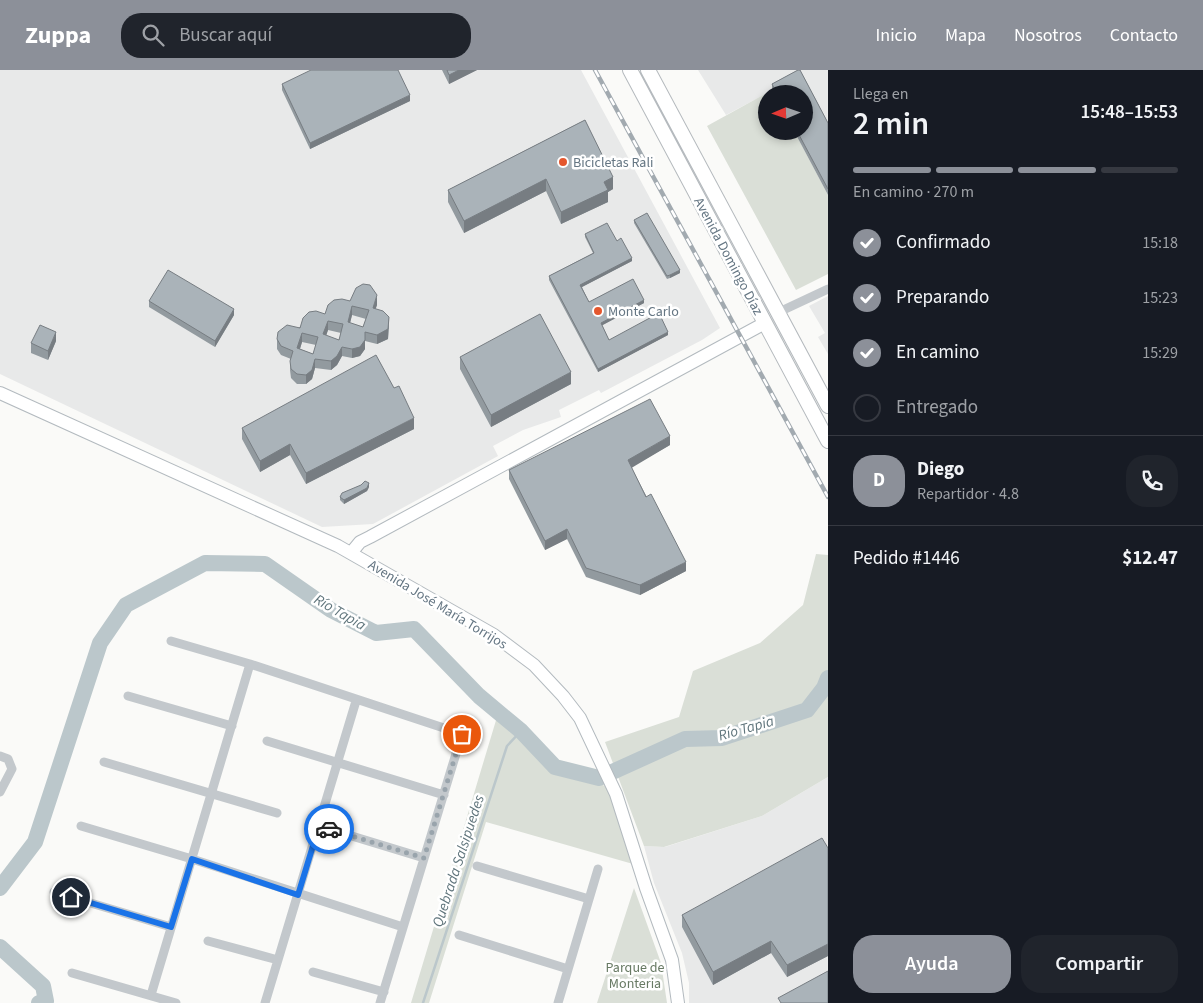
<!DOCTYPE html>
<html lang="es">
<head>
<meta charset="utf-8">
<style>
  body { margin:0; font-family:"Source Sans 3",sans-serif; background:#20242c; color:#f1f3f6; height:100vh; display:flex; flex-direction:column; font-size:19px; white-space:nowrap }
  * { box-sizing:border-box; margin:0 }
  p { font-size:16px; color:#9ea1a6 }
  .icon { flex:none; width:28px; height:28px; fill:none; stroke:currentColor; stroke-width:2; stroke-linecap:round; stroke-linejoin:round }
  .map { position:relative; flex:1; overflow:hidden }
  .drawer { display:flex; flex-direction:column; background:#171b24; width:375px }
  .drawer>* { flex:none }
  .needle { width:32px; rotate:268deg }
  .controls { position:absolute; left:758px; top:15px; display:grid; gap:10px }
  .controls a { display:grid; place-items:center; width:55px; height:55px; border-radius:50%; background:#171b24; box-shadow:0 2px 8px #0003; font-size:25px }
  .pin { position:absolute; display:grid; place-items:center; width:42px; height:42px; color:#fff; margin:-21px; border:2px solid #fff; border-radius:50%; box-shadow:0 1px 5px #0007 }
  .courier { position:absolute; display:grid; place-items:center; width:50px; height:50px; margin:-25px; border:4px solid #1a73e8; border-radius:50%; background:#fff; color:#222; box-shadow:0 1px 6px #0007 }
  .summary em { font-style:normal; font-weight:600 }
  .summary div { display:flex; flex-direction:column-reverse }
  .summary { display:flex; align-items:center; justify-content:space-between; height:85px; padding:0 25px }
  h1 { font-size:32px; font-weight:600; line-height:38px }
  .bar { display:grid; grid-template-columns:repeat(4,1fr); gap:8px 5px; align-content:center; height:60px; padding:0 25px }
  .bar i { height:6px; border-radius:4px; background:#363941 }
  .bar .current { background:#8c9099 }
  .bar p { grid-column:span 4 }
  .line { display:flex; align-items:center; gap:12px; padding:0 25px; border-top:1px solid #363941 }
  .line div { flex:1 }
  .round { display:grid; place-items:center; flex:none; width:52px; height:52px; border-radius:20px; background:#20242c }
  ol { padding:0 25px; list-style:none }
  li { display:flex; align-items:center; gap:15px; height:55px }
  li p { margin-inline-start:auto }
  li .icon { padding:5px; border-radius:50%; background:#8c9099; color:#fff; stroke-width:4 }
  li:last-child { color:#9ea1a6 }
  li i { width:28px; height:28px; border:2px solid #363941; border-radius:50% }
  .action { display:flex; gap:10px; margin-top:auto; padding:10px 25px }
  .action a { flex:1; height:58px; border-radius:20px; background:#8c9099; color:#fff; font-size:20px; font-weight:600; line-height:58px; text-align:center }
  .action a+a { background:#20242c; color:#f1f3f6 }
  header { display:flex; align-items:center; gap:30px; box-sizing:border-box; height:70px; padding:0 25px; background:#8c9099; color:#fff }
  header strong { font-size:24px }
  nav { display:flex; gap:28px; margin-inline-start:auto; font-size:18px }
  .search { width:350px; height:45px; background:#20242c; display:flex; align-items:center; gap:12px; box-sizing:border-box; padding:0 18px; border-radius:20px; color:#9ea1a6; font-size:19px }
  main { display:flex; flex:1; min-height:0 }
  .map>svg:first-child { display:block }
</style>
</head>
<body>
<header>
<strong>Zuppa</strong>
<div class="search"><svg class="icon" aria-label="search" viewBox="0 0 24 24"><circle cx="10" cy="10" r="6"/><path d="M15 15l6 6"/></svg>Buscar aquí</div>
<nav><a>Inicio</a><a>Mapa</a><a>Nosotros</a><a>Contacto</a></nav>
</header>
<main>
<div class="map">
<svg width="828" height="933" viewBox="0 0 828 933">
  <rect width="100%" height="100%" fill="#fafaf8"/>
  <!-- built -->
  <path fill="#e8e9e9" d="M0 0H581L720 258 702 270 601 323 599 320 559 340 561 347 523 360 493 376 498 386 373 454 322 457 0 304Z
    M698 0H828V125L804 61V24L771 21 726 45Z
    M828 226V284L818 267 825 263 809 236Z
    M828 707V933H689V913L682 883 654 813 644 776 665 777 762 746Z"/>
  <!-- green -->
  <path fill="#dadfd7" d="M772 20 773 24H766V61H794L828 125V204L796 220 707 56Z
    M816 484 828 485V707L762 746 664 777 644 776 605 672 679 647 693 601 760 573 803 535Z
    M497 647 561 702 609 717 633 794 486 752 429 933H411Z
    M634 818 661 893 667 933H597Z"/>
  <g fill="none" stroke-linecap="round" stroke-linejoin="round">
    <!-- stream -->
    <path stroke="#bbc7cb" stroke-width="2.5" d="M423 933 507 676 521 661"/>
    <!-- river -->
    <path stroke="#bbc7cb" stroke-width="16" d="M0 818 35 772 100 573 126 535 205 493 265 494 331 540 376 563 414 559 479 626 521 661 555 697 599 708 685 669 722 668 807 640 824 618 828 608
      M0 877 43 916 46 931 39 933"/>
    <!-- secondary casing -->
    <g stroke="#b3babf" stroke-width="14">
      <path id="secondary" d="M0 323 338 476 494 565 534 595 563 626 580 648 616 724 646 818 672 890 678 933
        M351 483 360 472 370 467 765 253"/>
    </g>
    <!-- primary casing -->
    <g stroke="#b5babe" stroke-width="16">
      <path id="primary" d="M630 0 828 371
        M648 0 828 336"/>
    </g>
    <!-- street -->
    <path stroke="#c3c8cc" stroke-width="9" d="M779 242 828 219
      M171 571 250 594 462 664 380 933
      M128 626 232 656
      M267 671 444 725
      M0 686 8 689 12 699 0 722
      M104 692 277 743
      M81 756 192 789 403 857
      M319 756 424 788
      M477 796 589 829
      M54 822 171 857
      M459 865 568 899
      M208 871 278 890
      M313 902 384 922
      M72 903 176 933
      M151 925 250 594
      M265 933 356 631
      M558 933 598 799"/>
    <!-- secondary -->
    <use href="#secondary" stroke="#fff" stroke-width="12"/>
    <!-- primary -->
    <use href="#primary" stroke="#fff" stroke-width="14"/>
    <!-- rail casing -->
    <g stroke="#a2aab0" stroke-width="4.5">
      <path id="rail" d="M595 0 828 427"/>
    </g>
    <!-- rail -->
    <use href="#rail" stroke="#fff" stroke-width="2.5" stroke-dasharray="8" stroke-linecap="butt"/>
  </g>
  <!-- wall -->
  <path fill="#929a9f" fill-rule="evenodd" d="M442 0H477L449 14Z
    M798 0H800L828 53V125L794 61H804V24H773L772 20V14Z
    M282 14 410 31 310 79 282 20Z
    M585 50 613 119 608 122V132L561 154 546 121 464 163 448 132V120Z
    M634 150 680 203 670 208 667 209 634 153Z
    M585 164 617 171 632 191 582 217 589 232 644 233 602 255 609 270 668 265 598 302 549 210V206L593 183 585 167Z
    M149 231 234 245 215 277 149 237Z
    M350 231 377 235 375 239 389 256 388 269 377 274 365 271V279L360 286 352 288 342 286 337 295 331 300 315 298 312 309 306 314H297L291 308 290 300 291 289 281 285 277 279V269ZM352 245 366 249 363 257 350 253ZM328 260 341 263 339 270 326 266ZM302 272 316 275 313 284 300 279Z
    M56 271 48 290 31 283V273Z
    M460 287 571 314 491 357 460 299Z
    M242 358 414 359 306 414 290 385 260 402 242 369Z
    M670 375 631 397 686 501 640 525 586 507 567 469 545 480 509 409V400Z
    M369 417 367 421 344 434 340 430V427Z
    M828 778V886L787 907 771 883 713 915 682 857V845Z"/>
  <!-- shaded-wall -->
  <path fill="#777d82" d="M459 0H477L449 14V5Z
    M410 25V31L310 79V73Z
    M613 107V119L608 122V132L561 154V142L604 112Z
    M546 109V121L464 163V151Z
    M632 188V191L580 218V215Z
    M680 200V203L670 208V205Z
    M377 225V235L373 247V238Z
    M644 230V233L601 256V253Z
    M352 236V245L348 261V252Z
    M234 239V245L215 277V271Z
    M389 247 388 269 377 274V265Z
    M328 251V260L323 274V264Z
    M56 262V271L48 290V281Z
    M365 262V279L360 286 352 288V279Z
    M668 262V265L598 302V299Z
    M302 263V272L297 288V278Z
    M342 277V286L337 295 331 300V291Z
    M315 289V298L312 309 306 314V305Z
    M571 302V314L491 357V345Z
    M414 348V359L306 414V403Z
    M670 366V375L628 400V390Z
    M290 374V385L260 402V391Z
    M369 413V417L367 421 344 434V430Z
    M567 459V469L545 480V471Z
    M686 492V501L640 525V515Z
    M771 871V883L713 915V902Z
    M828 874V886L787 907V895Z"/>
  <!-- building -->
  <path fill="#aab3b9" stroke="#777d82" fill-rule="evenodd" d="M311 0H398L410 25 310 73 282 14Z
    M447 0H459L449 5Z
    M798 0H800L828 53V119L797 61H804V24H777L772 14Z
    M585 50 613 107 604 112 608 120 561 142 546 109 464 151 448 120Z
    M647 143 680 200 670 205 667 206 634 150Z
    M607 153 617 171 621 168 632 188 580 215 589 232 633 209 644 230 601 253 609 270 659 243 668 262 598 299 549 206 594 183 585 164Z
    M168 200 234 239 215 271 149 231Z
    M363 214 370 215 377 225 373 238 383 241 389 247 388 259 377 265 365 262V270L360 277 352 279 342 277 337 286 331 291 315 289 312 300 306 305 297 304 291 299 290 291 293 281 281 276 277 269 278 262 287 255 300 258 303 248 309 242 316 241 325 244 328 235 334 230 342 229 350 231 356 218ZM352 236 369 240 363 257 348 252ZM328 251 343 254 339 270 323 264ZM302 263 318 267 313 284 297 278Z
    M540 244 571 302 491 345 460 287Z
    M40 255 56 262 48 281 31 273Z
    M376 285 394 318 399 316 414 348 306 403 290 374 260 391 242 358Z
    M650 329 670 366 628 390 646 427 651 424 686 492 640 515 586 498 567 459 545 471 509 400Z
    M365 411 369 413 367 418 344 430 340 427 342 423 361 415Z
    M822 768 828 778V874L787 895 771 871 713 902 682 845Z
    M828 901V933H781L778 928Z"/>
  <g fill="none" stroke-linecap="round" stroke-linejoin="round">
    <!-- done -->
    <path stroke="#99a4ac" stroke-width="5" stroke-dasharray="0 9" d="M329 759 424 788 462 664"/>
    <!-- route -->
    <path stroke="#1a73e8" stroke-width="6" d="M71 827 171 857 192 789 298 825 319 756 329 759"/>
  </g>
  <!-- markers -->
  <g fill="#e4572e" stroke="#fff" stroke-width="2">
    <circle cx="563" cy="92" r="5"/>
    <circle cx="598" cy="241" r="5"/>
  </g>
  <g text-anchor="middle" stroke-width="5" stroke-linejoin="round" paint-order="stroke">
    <!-- poi labels -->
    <g font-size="14" fill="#657683" stroke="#fff" text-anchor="start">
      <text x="573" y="97">Bicicletas Rali</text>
      <text x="608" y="246">Monte Carlo</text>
    </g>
    <!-- street labels -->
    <g font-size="14" fill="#657683" stroke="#fff">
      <text transform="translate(729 186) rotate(62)" y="5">Avenida Domingo Díaz</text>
      <text transform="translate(438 534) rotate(31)" y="5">Avenida José María Torrijos</text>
    </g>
    <!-- park labels -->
    <g font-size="14" fill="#687a64" stroke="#fff">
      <text x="635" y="902">Parque de<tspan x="635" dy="16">Monteria</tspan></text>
    </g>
    <!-- water labels -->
    <g font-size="15" font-style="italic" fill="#60757c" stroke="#fff">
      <text transform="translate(340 542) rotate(30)" y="5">Río Tapia</text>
      <text transform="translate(746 658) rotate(-16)" y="5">Río Tapia</text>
      <text transform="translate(458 791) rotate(-72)" y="5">Quebrada Salsipuedes</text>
    </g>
  </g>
</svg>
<div class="controls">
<a><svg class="needle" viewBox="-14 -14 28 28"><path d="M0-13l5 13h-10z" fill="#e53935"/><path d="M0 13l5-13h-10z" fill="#9ea1a6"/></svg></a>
</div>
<div class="pin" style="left:462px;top:664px;background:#ea580c"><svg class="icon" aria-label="bag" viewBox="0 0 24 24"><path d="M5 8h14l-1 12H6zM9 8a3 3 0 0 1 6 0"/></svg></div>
<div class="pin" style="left:71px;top:827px;background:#1f2937"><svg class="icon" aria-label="home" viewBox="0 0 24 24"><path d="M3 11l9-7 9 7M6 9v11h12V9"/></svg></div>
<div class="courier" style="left:329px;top:759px"><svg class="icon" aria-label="car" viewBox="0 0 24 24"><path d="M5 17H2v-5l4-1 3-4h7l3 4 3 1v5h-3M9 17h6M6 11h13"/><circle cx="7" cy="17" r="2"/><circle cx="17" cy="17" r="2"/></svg></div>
</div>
<section class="drawer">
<div class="summary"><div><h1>2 min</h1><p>Llega en</p></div><em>15:48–15:53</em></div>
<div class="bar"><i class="current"></i><i class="current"></i><i class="current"></i><i></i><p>En camino · 270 m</p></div>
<ol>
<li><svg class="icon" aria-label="check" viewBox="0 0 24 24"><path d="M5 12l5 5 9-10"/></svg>Confirmado<p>15:18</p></li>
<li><svg class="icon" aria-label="check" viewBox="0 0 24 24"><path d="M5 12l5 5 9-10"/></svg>Preparando<p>15:23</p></li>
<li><svg class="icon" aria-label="check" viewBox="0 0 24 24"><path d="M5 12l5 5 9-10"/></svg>En camino<p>15:29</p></li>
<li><i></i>Entregado</li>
</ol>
<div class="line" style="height:90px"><b class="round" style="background:#8c9099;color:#fff">D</b><div><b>Diego</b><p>Repartidor · 4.8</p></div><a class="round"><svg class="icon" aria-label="phone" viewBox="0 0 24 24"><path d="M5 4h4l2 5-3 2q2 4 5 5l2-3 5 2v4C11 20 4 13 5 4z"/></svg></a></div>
<div class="line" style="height:65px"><div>Pedido #1446</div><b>$12.47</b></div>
<div class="action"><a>Ayuda</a><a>Compartir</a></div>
</section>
</main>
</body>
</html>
